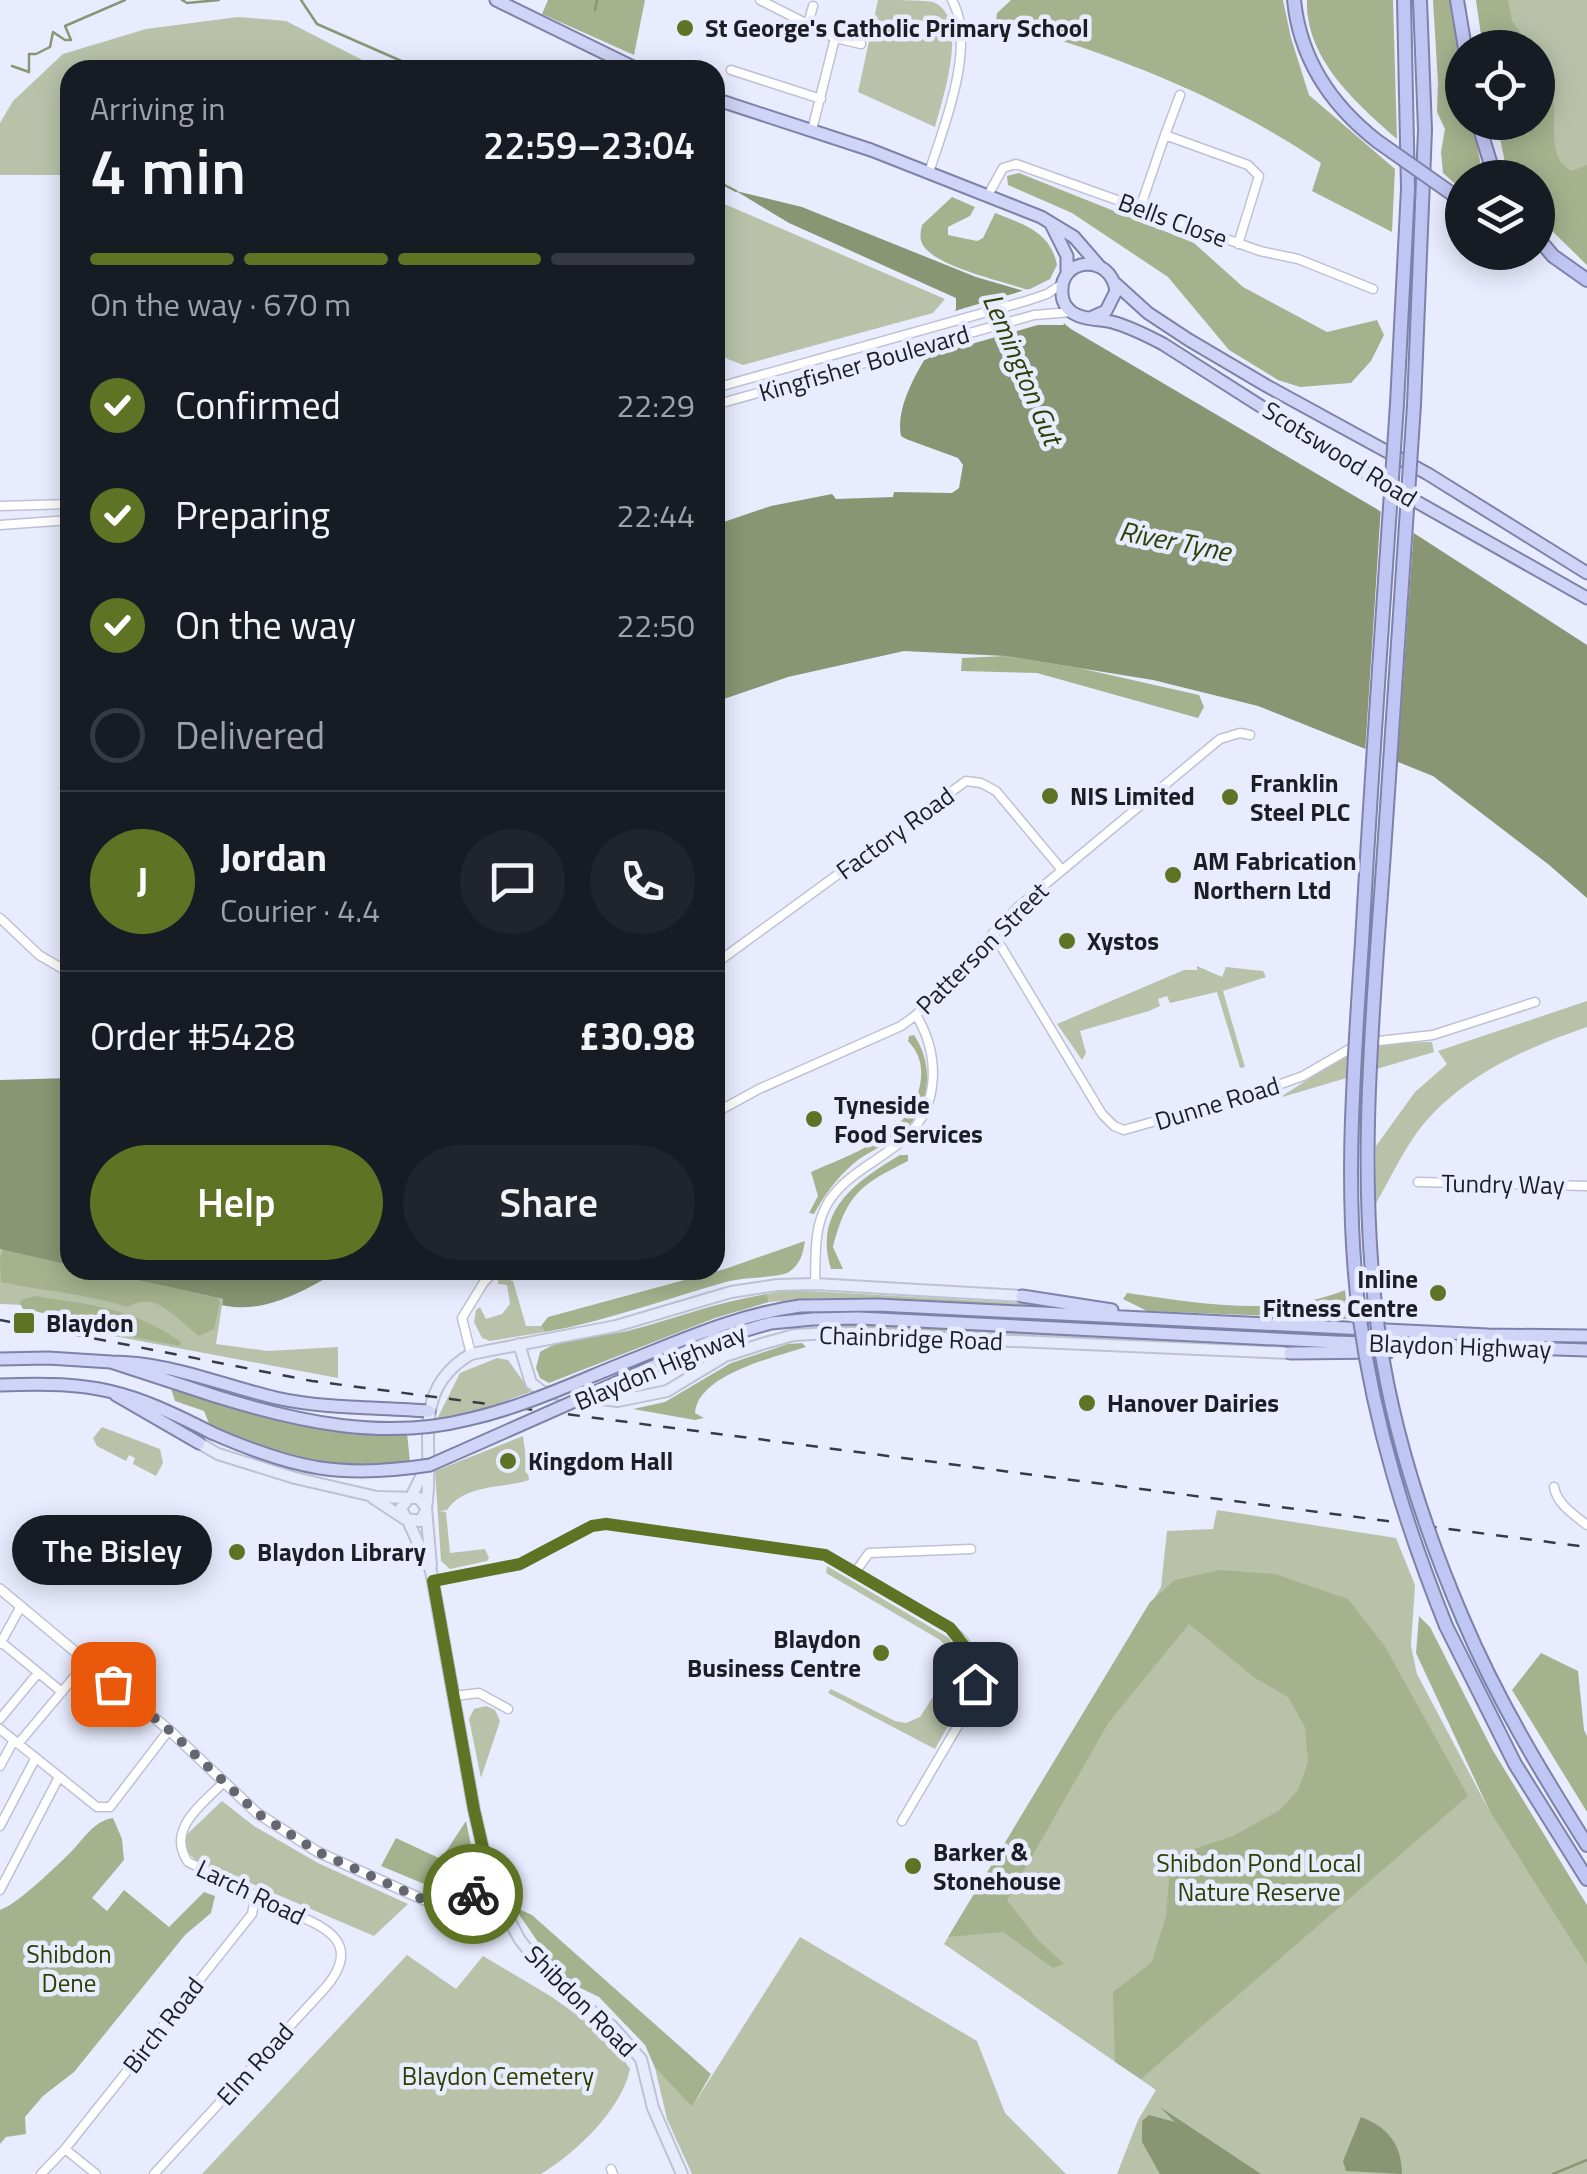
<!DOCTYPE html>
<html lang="en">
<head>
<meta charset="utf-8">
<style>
  body { margin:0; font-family:"Titillium Web",sans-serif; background:#20242c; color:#f1f3f6; height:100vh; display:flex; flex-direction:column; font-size:38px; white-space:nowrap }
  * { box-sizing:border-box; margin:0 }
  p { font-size:32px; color:#9ea1a6 }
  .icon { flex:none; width:55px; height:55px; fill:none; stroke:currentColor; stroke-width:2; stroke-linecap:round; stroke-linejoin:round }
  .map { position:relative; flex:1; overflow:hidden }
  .panel { position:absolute; left:60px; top:60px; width:665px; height:1220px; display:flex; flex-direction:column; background:#171b24; border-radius:30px; box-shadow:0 5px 25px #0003 }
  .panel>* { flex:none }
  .tools { position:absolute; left:1445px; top:30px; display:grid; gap:20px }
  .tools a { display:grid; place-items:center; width:110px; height:110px; border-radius:50%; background:#171b24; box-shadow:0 5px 25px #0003; font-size:50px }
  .pin { position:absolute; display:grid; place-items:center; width:85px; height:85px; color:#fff; margin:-42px; border-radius:20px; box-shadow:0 5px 15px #0006 }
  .courier { position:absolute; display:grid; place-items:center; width:100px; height:100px; margin:-50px; border:8px solid #5e7424; border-radius:50%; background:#fff; color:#222; box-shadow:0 2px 12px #0007 }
  .bubble { position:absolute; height:70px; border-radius:35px; background:#171b24; box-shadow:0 5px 25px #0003; font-size:32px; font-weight:600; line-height:70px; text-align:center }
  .overview em { font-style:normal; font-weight:600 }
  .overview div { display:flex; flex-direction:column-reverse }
  .overview { display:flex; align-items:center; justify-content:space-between; height:170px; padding:0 30px }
  h1 { font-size:65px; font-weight:600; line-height:75px }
  .bar { display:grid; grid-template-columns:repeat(4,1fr); gap:15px 10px; align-content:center; height:120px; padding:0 30px }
  .bar i { height:12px; border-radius:8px; background:#363941 }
  .bar .active { background:#5e7424 }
  .bar p { grid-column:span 4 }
  .line { display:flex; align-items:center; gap:25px; padding:0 30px; border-top:2px solid #363941 }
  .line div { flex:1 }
  .round { display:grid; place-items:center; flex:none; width:105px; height:105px; border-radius:52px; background:#20242c }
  ol { padding:0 30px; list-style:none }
  li { display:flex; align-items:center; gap:30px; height:110px }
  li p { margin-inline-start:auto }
  li .icon { padding:10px; border-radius:50%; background:#5e7424; color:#fff; stroke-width:4 }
  li:last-child { color:#9ea1a6 }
  li i { width:55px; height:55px; border:5px solid #363941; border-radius:50% }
  .action { display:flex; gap:20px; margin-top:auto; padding:20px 30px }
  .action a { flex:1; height:115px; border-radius:60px; background:#5e7424; color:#fff; font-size:40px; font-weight:600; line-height:115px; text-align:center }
  .action a+a { background:#20242c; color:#f1f3f6 }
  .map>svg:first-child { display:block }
</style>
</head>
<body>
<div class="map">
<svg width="1587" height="2174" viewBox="0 0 1587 2174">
  <rect width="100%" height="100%" fill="#e9ecfe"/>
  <!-- green -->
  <path fill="#b9c2a9" d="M878 0C894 0 918 0 933 2 971 17 942 100 935 127L858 92Z
    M1476 0H1587V265L1538 217V178L1512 177 1506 167 1497 123 1538 122V48L1483 47Z
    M238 17 286 21 382 70H70V175H0V123L13 101 63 54 146 29Z
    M715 200 945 299 933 313 743 365 715 354Z
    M1197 966 1222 977 1226 967 1263 971 1266 977 1223 991 1245 1067 1240 1068 1217 992 1170 1003 1167 996 1158 999 1160 1006 1149 1011 1080 1031 1086 1053 1082 1060 1057 1024 1184 970H1197Z
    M1587 1001V1027C1523 1049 1460 1077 1418 1131 1402 1153 1389 1181 1375 1205L1376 1146 1415 1092 1447 1064 1438 1051Z
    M1432 1042 1434 1052 1279 1098 1341 1058 1384 1043Z
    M0 1249 70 1265V1270L223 1299 216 1344 268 1351 338 1347V1378L92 1332 93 1323 23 1309 24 1305 0 1304Z
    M503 1278 513 1281 526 1326H541L545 1332 490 1341 482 1338 474 1322 476 1310 480 1307 486 1319 502 1314 510 1304 507 1285 498 1284V1279Z
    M789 1290 1074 1306 1087 1310 822 1298 769 1302 767 1294Z
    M822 1323 1109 1335 1352 1350 822 1328Z
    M497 1358 508 1360 531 1392 477 1411 437 1419 460 1373Z
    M102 1427 160 1449 163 1463 156 1476 133 1464 135 1458 129 1455 126 1461 97 1446 93 1438Z
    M523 1436 529 1480C500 1489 465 1484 447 1510L440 1511 446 1512 450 1553 485 1549 489 1558 487 1561 450 1569 441 1561 435 1471Z
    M1217 1510 1396 1538 1415 1585 1411 1646 1417 1674 1490 1812 1587 1966V2174H1117L1138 2120 1156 2090 944 1944 1161 1587 1167 1531 1213 1529Z
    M827 1566 949 1638C982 1683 958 1707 935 1749L828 1693 831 1689 895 1721 906 1723 920 1717 943 1681 950 1664 949 1650 940 1640 826 1573Z
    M486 1706 495 1710 500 1721 481 1778 469 1719 474 1709Z
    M222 1801 254 1826 318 1863 408 1904 374 1936 196 1860 184 1850 182 1839Z
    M800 1937 977 2041 1005 2113 1066 2174H692L667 2119 655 2068 692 2107Z
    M407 1955 456 1989 483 1956 552 1997 608 2037 630 2069C622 2109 576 2153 541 2174H202Z"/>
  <!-- forest -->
  <path fill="#a6b28e" d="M548 0H645L634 55 542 14Z
    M1011 0H1283L1291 38 1309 95 1395 169 1392 232 1312 191 1321 163C1226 98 1108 51 996 22L997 13Z
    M1307 0H1393L1397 139C1357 104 1305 59 1307 0Z
    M1433 0H1453L1462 57V122L1473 123 1483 177 1462 178V190L1443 173 1441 152 1445 129 1437 112 1438 83Z
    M1476 0H1508L1512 21 1531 47H1483Z
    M1538 62C1543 74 1551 87 1553 99 1557 124 1546 158 1572 171L1587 165V265L1538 217V178L1512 177 1506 167 1497 123 1538 122Z
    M1019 173 1194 243 1243 287 1327 332 1377 320 1384 335 1371 361 1351 383 1300 387 1278 380 1229 350 1168 277 1072 213 1008 185 1007 176Z
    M952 197 975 207 970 216 948 227V235L977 241 983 238 995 213C1023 224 1051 232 1057 265L1050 279 1028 290C1002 281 942 268 925 248 919 241 920 234 922 225Z
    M1005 656 1079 668 1199 695 1204 707 1198 718 1037 673 961 671 962 658Z
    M914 1035C932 1062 932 1096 911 1123 897 1142 870 1149 853 1164 837 1178 824 1195 814 1214L809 1213 818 1196 811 1172C854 1153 917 1133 921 1077 922 1062 918 1052 908 1041L909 1036Z
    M900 1155H908V1161C860 1185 847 1194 833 1247L843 1269H831C813 1211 855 1182 900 1155Z
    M805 1241C803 1254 800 1266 787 1273 775 1278 743 1277 726 1282 665 1299 607 1321 545 1332L541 1326 548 1317 725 1269Z
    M3 1249 70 1264V1270H94L218 1298 220 1303 214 1329 199 1336C177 1320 156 1289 128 1307 87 1294 43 1291 1 1282L0 1259Z
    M1345 1290 1348 1319 1147 1311 1123 1299 1127 1293C1200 1303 1275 1318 1345 1290Z
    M767 1294 769 1302 715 1318 549 1383 540 1378 536 1368 540 1352C567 1335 601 1338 631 1330 677 1318 720 1301 767 1294Z
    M35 1296C92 1305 133 1308 181 1342L180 1346 94 1330V1322L23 1309 20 1304 21 1300Z
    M802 1343 806 1347C776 1357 698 1374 695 1413L704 1418 695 1420 633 1409 665 1402 731 1363 788 1344Z
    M170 1385C246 1417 324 1436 407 1433L410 1462C334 1471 280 1456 210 1426L204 1411 175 1401Z
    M1220 1570 1275 1574 1348 1599 1384 1645 1468 1796 1141 2079 1115 2062 1113 1992 1152 1962 1166 1916 1170 1866 1188 1851 1233 1836 1280 1810 1298 1790 1308 1762 1305 1727 1288 1697 1255 1678 1189 1624 1109 1722 1007 1900 1037 1939 1064 1964 1053 1968 1003 1932 948 1937 1150 1602 1175 1580Z
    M1419 1616 1430 1627 1492 1749 1587 1905V1966L1490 1812 1416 1653Z
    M1541 1653 1578 1671 1584 1730 1587 1736V1812L1512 1690Z
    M113 1818 122 1839 124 1860 92 1898 107 1911 124 1890 169 1927 204 1892 215 1896 211 1913 185 1935 74 2072 43 2096 25 2117 26 2134 6 2137 0 2144V1910C19 1903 54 1868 70 1853 84 1839 93 1821 113 1818Z
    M466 1821 477 1874 464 1884 441 1891 381 1866 396 1838 441 1859Z
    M514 1907 532 1915 711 2074 692 2107 655 2068 645 2045 599 1997 564 1980Z"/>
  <!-- water -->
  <path fill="#8a9673" d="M736 191 802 207 976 277 1024 291 1071 329 1375 508 1587 645V898L1548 864 1433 776 1258 706 1153 680 1005 656 904 651 788 677 715 702V525L771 506 832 494 836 499 893 497 894 492 952 493 959 488 963 465 958 458 906 439 901 436C893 397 937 342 956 309V298L789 223Z
    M70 1078V1265L0 1249V1080Z
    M92 1270H339C306 1291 262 1315 222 1305L223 1299Z
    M1160 2107 1261 2174H1160L1142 2142V2121L1149 2115 1175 2122Z
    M1361 2117C1388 2127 1402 2145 1402 2174L1346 2171 1343 2161Z"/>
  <!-- pier -->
  <path fill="#e9ecfe" d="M1029 289 1061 314 1064 325H1038L922 358 948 313Z
    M1381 506 1414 527 1397 767 1365 754Z"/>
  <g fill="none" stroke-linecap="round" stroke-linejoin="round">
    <!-- stream -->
    <path stroke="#8a9673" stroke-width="2.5" d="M182 0 187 3 219 0
      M301 0 317 24 422 70
      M595 10 597 0
      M12 66 29 72V54H36L50 47 53 32 65 40H71L65 26 125 0
      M576 70 577 61
      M715 180 736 191
      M1553 2174 1587 2160"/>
    <!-- minor casing -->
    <g stroke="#bec1d3" stroke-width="11">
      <path id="minor" d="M760 0 835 38 861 44
        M808 24 813 6
        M731 70 821 99
        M812 130 835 38
        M1165 135 1180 95
        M929 172C944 127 977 44 952 0
        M988 195 1003 168 1016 164 1260 251 1298 259 1373 289
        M1140 208 1165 135 1248 165 1259 176 1238 244
        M715 388 1026 301 1047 294 1062 284
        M715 405 1034 315 1072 312
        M0 506 70 504
        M0 525 70 520
        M0 918 39 955 70 973
        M993 933 1102 1114 1114 1126 1124 1130 1258 1092 1303 1076 1360 1043 1433 1035 1535 1002
        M715 964 966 781 981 783 996 791 1062 870
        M715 1113 759 1089 901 1026 916 1015 1018 907 1220 739 1240 733 1250 735
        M1418 1182 1587 1186
        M815 1284C816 1256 813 1226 829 1201 848 1172 882 1160 906 1137 941 1104 939 1053 916 1015
        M471 1354 462 1318 484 1282 496 1270
        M1554 1487C1557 1504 1574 1515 1587 1525
        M856 1571 869 1553 971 1549
        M433 1581 520 1565 592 1526 606 1523 825 1555 950 1628 963 1640 973 1656 976 1671 973 1700 902 1821
        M1 1642 62 1692
        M0 1644 21 1606
        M454 1696 479 1693 508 1709
        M0 1719 38 1673
        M0 1729 97 1807H110L169 1730
        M18 1744 86 1663
        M0 1766 14 1740
        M0 1826 35 1759
        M0 1890 59 1777
        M65 2149 96 2174
        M611 2169 613 2174
        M41 2174 65 2149 252 1914 255 1898
        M154 2174 326 1987C379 1923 278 1918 248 1891L188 1862C166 1830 201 1805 223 1783"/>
    </g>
    <!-- tertiary casing -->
    <g stroke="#bec1d3" stroke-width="12">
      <path id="tertiary" d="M0 1589 169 1730 257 1813 318 1852 424 1900 447 1902 492 1888"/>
    </g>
    <!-- secondary casing -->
    <g stroke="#bec1d3" stroke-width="14">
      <path id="secondary" d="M519 1344 531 1383 543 1392 618 1401 667 1391 725 1356 765 1343 794 1335 831 1333 1290 1353
        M199 1443 218 1454 295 1478 377 1497 419 1498 426 1508 431 1565
        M411 1497 426 1467
        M373 1498 405 1519
        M409 1498 401 1508 406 1519 420 1521 426 1511
        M426 1508C436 1448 408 1391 471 1354L616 1326 731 1292 777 1285 815 1284 1022 1296
        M408 1521 431 1571 474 1810 492 1888 520 1940 536 1960 565 1991 612 2026 641 2059 653 2108 682 2174"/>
    </g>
    <!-- primary casing -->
    <g stroke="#7d82a9" stroke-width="15">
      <path id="primary" d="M496 0 639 70
        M715 99 871 150 1041 217 1074 237 1100 267
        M1051 224 1067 256V274
        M1116 284 1148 313 1189 340 1267 386 1428 474 1587 573
        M1090 318 1106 311 1116 291C1110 252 1059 258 1062 293 1062 301 1066 308 1073 313 1084 320 1099 319 1112 322 1130 327 1146 335 1163 344L1364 472 1587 598
        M1022 1296 1112 1310
        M800 1306 878 1305 1488 1335 1587 1336
        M813 1319 858 1318 1334 1342 1587 1350
        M1290 1353 1389 1352
        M0 1359 48 1358 111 1362 215 1396
        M111 1362C170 1362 220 1385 276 1398 325 1409 379 1407 429 1411
        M0 1385C95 1381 128 1390 212 1433
        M116 1395 199 1443"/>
    </g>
    <!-- trunk casing -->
    <g stroke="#7d82a9" stroke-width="16">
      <path id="trunk" d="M1294 0C1300 59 1331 105 1377 141
        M1457 0 1465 48
        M1478 122 1495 178
        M1538 238 1553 256 1587 280
        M1397 404 1408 189 1404 0
        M1414 405 1425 130 1420 0
        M1463 1619C1497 1699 1541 1772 1587 1845
        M1446 1626 1515 1764 1587 1879"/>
    </g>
    <!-- minor -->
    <use href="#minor" stroke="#fff" stroke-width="8"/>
    <!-- tertiary -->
    <use href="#tertiary" stroke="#fff" stroke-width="9"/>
    <!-- secondary -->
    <use href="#secondary" stroke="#e7eafa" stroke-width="10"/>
    <!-- primary -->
    <use href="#primary" stroke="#d0d4f6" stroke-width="11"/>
    <!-- trunk -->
    <use href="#trunk" stroke="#c0c6f3" stroke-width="12"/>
    <!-- rail -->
    <path stroke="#393b43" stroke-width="2.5" stroke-dasharray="12 12" stroke-linecap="butt" d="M0 1320 312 1381 1587 1547"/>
    <!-- primary-bridge casing -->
    <g stroke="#7d82a9" stroke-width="15" stroke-linecap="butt">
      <path id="primary-bridge" d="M215 1396C298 1422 384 1441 470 1419 527 1406 580 1380 634 1359 689 1337 741 1314 800 1306
        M212 1433C294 1469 341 1479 430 1465L715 1339 771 1323 813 1319"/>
    </g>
    <!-- trunk-bridge casing -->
    <g stroke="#7d82a9" stroke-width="16" stroke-linecap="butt">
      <path id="trunk-bridge" d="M1377 141 1458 198
        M1397 404C1385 583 1372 762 1362 942 1354 1068 1343 1194 1360 1320 1375 1427 1406 1526 1446 1626
        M1414 405C1404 554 1394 703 1384 852 1373 1012 1356 1176 1379 1336 1393 1434 1424 1528 1463 1619"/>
    </g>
    <!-- primary-bridge -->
    <use href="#primary-bridge" stroke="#d0d4f6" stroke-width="11"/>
    <!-- trunk-bridge -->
    <use href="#trunk-bridge" stroke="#c0c6f3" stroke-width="12"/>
  </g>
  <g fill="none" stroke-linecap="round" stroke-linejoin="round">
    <!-- done -->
    <path stroke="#646671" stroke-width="10" stroke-dasharray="0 18" d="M113 1684 169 1730 257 1813 318 1852 424 1900 448 1902 473 1894"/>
    <!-- route -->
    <path stroke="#5e7424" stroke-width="12" d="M473 1894 492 1888 474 1810 433 1581 520 1564 592 1526 606 1524 825 1555 950 1628 972 1656 975 1684"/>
  </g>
  <!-- markers -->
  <g fill="#5e7424" stroke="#e9ecfe" stroke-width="4">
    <circle cx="685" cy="28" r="10"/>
    <circle cx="1050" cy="796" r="10"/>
    <circle cx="1230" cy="797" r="10"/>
    <circle cx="1173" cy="875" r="10"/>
    <circle cx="1067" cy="941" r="10"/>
    <circle cx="814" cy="1119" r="10"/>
    <circle cx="1438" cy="1293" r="10"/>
    <rect x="12" y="1311" width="24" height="24" rx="5"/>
    <circle cx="1087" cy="1403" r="10"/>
    <circle cx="508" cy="1461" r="10"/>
    <circle cx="237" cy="1552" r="10"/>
    <circle cx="881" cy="1653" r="10"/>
    <circle cx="913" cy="1866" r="10"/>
  </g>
  <g text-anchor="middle" stroke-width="9" stroke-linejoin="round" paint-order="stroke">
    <!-- poi labels -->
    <g font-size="25" font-weight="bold" fill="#1d1e25" stroke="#e9ecfe" text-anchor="start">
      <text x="705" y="37">St George's Catholic Primary School</text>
      <text x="1250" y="792">Franklin<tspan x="1250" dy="29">Steel PLC</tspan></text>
      <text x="1070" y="805">NIS Limited</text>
      <text x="1193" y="870">AM Fabrication<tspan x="1193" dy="29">Northern Ltd</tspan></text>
      <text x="1087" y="950">Xystos</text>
      <text x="834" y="1114">Tyneside<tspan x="834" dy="29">Food Services</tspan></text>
      <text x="1418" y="1288" text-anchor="end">Inline<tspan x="1418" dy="29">Fitness Centre</tspan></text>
      <text x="46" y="1332">Blaydon</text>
      <text x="1107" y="1412">Hanover Dairies</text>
      <text x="528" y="1470">Kingdom Hall</text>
      <text x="257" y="1561">Blaydon Library</text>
      <text x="861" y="1648" text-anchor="end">Blaydon<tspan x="861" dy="29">Business Centre</tspan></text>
      <text x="933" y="1861">Barker &amp;<tspan x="933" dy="29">Stonehouse</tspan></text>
    </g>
    <!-- street labels -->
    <g font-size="25" fill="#1d1e25" stroke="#e9ecfe">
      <text transform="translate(1173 220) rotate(20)" y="9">Bells Close</text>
      <text transform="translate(864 363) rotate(-16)" y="9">Kingfisher Boulevard</text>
      <text transform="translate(1340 454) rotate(32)" y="9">Scotswood Road</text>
      <text transform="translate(895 833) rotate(-36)" y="9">Factory Road</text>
      <text transform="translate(982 948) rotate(-45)" y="9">Patterson Street</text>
      <text transform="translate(1217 1103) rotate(-17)" y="9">Dunne Road</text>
      <text transform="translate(1503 1184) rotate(1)" y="9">Tundry Way</text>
      <text transform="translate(911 1338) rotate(2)" y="9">Chainbridge Road</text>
      <text transform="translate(1460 1346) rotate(2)" y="9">Blaydon Highway</text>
      <text transform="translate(660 1367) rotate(-23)" y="9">Blaydon Highway</text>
      <text transform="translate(251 1892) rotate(26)" y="9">Larch Road</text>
      <text transform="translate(581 2001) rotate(45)" y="9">Shibdon Road</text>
      <text transform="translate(163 2025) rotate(-52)" y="9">Birch Road</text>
      <text transform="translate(255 2064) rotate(-48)" y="9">Elm Road</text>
    </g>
    <!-- park labels -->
    <g font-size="25" fill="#2f3d01" stroke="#e9ecfe">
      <text x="1259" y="1872">Shibdon Pond Local<tspan x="1259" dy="29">Nature Reserve</tspan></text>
      <text x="69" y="1963">Shibdon<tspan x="69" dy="29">Dene</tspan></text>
      <text x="498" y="2085">Blaydon Cemetery</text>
    </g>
    <!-- water labels -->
    <g font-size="28" font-style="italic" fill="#303f03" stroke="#e9ecfe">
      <text transform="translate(1023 369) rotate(67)" y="10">Lemington Gut</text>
      <text transform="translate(1175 541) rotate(11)" y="10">River Tyne</text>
    </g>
  </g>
</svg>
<div class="tools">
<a><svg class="icon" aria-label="locate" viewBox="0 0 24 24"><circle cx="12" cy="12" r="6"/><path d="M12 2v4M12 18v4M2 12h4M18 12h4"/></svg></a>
<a><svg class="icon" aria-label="layers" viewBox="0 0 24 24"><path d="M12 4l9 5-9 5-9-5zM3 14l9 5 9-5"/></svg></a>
</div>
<div class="pin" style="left:113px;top:1684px;background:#ea580c"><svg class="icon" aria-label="bag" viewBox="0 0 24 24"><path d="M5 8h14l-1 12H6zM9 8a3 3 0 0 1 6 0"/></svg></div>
<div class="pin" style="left:975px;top:1684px;background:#1f2937"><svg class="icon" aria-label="home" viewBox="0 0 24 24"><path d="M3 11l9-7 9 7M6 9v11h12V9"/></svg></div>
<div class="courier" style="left:473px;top:1894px"><svg class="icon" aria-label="bike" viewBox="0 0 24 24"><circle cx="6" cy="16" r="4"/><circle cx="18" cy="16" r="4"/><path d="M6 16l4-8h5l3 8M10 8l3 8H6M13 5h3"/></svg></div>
<div class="bubble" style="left:12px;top:1515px;width:200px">The Bisley</div>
<section class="panel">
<div class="overview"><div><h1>4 min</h1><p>Arriving in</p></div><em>22:59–23:04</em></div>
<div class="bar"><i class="active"></i><i class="active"></i><i class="active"></i><i></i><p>On the way · 670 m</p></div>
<ol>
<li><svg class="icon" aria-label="check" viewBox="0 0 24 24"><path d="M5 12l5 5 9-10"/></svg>Confirmed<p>22:29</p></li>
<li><svg class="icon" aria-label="check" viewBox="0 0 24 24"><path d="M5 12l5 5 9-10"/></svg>Preparing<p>22:44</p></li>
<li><svg class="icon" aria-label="check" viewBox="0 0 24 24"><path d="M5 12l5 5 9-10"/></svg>On the way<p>22:50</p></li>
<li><i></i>Delivered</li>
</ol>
<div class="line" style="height:180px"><b class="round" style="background:#5e7424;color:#fff">J</b><div><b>Jordan</b><p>Courier · 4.4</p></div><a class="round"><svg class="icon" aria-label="chat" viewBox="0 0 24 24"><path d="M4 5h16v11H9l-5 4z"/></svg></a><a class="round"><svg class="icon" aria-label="phone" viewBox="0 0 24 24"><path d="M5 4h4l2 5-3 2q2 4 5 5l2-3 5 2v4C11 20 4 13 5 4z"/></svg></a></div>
<div class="line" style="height:130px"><div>Order #5428</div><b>£30.98</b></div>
<div class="action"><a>Help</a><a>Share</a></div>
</section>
</div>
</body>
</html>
